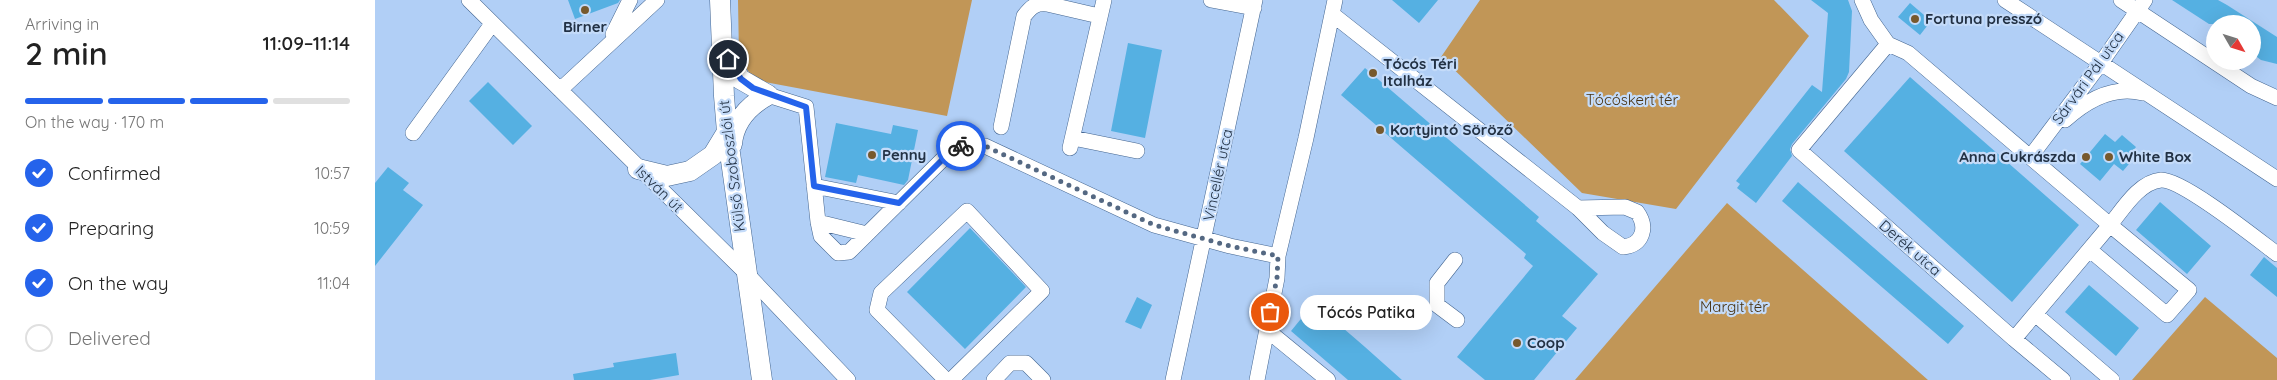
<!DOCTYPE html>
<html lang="en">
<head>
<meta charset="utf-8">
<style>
  body { margin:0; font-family:Quicksand,sans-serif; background:#f2f2f2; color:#222; height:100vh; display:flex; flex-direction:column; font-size:19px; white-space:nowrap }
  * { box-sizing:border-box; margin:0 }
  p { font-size:16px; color:#767676 }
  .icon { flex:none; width:28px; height:28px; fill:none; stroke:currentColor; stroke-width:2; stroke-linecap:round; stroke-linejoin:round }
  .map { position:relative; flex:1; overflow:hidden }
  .panel { display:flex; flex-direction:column; background:#fff; width:375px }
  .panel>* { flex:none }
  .needle { width:32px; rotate:129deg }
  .controls { position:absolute; left:1831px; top:15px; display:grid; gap:10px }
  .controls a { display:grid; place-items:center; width:55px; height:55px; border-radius:50%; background:#fff; box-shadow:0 5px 20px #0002; font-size:25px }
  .pin { position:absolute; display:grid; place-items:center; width:42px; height:42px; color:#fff; margin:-21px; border:2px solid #fff; border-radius:50%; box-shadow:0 1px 5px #0007 }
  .courier { position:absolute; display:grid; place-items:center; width:50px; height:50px; margin:-25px; border:4px solid #2563eb; border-radius:50%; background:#fff; color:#222; box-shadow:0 1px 6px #0007 }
  .bubble { position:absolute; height:35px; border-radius:18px; background:#fff; box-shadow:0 5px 20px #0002; font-size:16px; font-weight:600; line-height:35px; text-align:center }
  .summary em { font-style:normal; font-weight:600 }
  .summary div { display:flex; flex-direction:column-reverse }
  .summary { display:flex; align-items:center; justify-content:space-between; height:85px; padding:0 25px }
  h1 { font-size:32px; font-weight:600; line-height:38px }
  .bar { display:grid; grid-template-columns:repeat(4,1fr); gap:8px 5px; align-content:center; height:60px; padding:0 25px }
  .bar i { height:6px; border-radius:4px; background:#e0e0e0 }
  .bar .current { background:#2563eb }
  .bar p { grid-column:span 4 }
  ol { padding:0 25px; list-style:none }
  li { display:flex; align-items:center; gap:15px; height:55px }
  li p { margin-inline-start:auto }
  li .icon { padding:5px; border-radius:50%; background:#2563eb; color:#fff; stroke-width:4 }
  li:last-child { color:#767676 }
  li i { width:28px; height:28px; border:2px solid #e0e0e0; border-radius:50% }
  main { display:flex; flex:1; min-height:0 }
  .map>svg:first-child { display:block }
</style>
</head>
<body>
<main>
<section class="panel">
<div class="summary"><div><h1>2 min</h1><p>Arriving in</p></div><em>11:09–11:14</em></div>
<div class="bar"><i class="current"></i><i class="current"></i><i class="current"></i><i></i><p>On the way · 170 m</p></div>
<ol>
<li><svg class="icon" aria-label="check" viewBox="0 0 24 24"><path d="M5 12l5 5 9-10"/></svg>Confirmed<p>10:57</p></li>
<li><svg class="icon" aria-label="check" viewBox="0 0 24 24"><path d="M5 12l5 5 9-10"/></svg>Preparing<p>10:59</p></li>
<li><svg class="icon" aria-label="check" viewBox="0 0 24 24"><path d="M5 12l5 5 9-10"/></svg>On the way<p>11:04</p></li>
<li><i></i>Delivered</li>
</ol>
</section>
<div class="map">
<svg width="1902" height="380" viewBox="0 0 1902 380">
  <rect width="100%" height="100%" fill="#b1cff6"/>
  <!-- green -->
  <path fill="#c19657" d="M363 0H597L572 116 379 80 364 57Z
    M1105 0H1399L1434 36 1301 209 1207 193 1066 57Z
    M1352 203 1553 380H1200Z
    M1830 297 1902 358V380H1757Z"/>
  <!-- building -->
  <path fill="#55b0e2" d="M193 0H245L243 3 200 19Z
    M1017 0H1063L1044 23Z
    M1436 0H1473L1477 11 1474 72 1471 79 1417 144 1415 149 1417 156 1381 203 1362 188 1365 184 1361 181 1437 85 1447 92 1453 13Z
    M1797 0H1843L1852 5 1902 37V64L1886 60 1878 54V24H1834Z
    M1535 3 1556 21 1545 35 1523 17Z
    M753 43 787 50 770 138 736 131Z
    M990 68 1164 217 1161 221 1223 274 1187 316 1202 328 1159 380H1110L1082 357 1158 266 1149 258 1151 254 966 95Z
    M1535 77 1704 225 1637 302 1469 151Z
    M113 82 157 126 138 145 94 101Z
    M461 123 516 134 518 125 543 130 533 180 529 185 483 175 481 183 450 177Z
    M1730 134 1740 142 1747 135 1761 147 1755 155 1759 158 1748 171 1739 164 1725 181 1705 164Z
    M13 167 34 183 28 190 48 205 0 266V183Z
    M1423 182 1589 326 1573 344 1407 201Z
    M1785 202 1836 246 1812 274 1761 230Z
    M595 228 651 287 590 349 532 292Z
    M1889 257 1902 268V297L1875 275Z
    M1714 285 1764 328 1741 356 1690 312Z
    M762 297 777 305 766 329 750 322Z
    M939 303 990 347 1027 380H973L916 331Z
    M301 353 304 375 275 380H199L198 374 239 367 238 363Z"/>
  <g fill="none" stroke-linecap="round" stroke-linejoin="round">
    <!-- minor casing -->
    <g stroke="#436590" stroke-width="16">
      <path id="minor" d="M94 0 370 272 473 380
        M836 0 879 8
        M1487 0 1496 20 1513 44 1533 53 1735 225C1748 209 1764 182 1786 180 1807 179 1882 239 1902 254
        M1630 0 1902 179
        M1746 0 1876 86 1902 98
        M957 14 1203 208
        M238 34 255 0
        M1513 44 1424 150 1639 339 1735 225 1814 290 1792 315 1715 250
        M185 90 282 0
        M393 95 431 107 443 222 446 236 463 253 474 252 573 154C586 145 595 145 610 146L779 225 855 246 903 256
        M1690 120C1712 100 1738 85 1768 93
        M626 127 649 16C656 7 660 3 672 4L724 16
        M38 133 117 24
        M698 138 762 151
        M695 148 729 0
        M1656 156 1726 63 1770 0
        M439 186 524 203
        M1250 207 1262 212C1273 227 1268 245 1248 247L1228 233 1203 208Z
        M443 222 492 234
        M1080 260 1062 283V305L1082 320
        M1660 314 1737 380
        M892 330 953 380
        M1639 339 1688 380
        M571 380 502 310 506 293 592 211 667 291 576 380
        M619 380 635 363H651L668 380
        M798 380 880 0
        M882 380 902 278 903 256 931 138 960 0"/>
    </g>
    <!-- major casing -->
    <g stroke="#436590" stroke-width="21">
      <path id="major" d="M345 0 349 96 352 132 387 380
        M350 50 365 79 393 95
        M357 144C359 121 373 106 393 95
        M263 169 292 176 315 171 338 155 352 132"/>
    </g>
    <!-- minor -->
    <use href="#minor" stroke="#fff" stroke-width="15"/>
    <!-- major -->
    <use href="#major" stroke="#fff" stroke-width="20"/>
  </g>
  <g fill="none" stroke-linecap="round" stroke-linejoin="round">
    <!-- done -->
    <path stroke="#546882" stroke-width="5" stroke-dasharray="0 9" d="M586 146 594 144 610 146 779 225 855 246 903 256 902 278 895 312"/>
    <!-- route -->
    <path stroke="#2563eb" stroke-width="6" d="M353 59 366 79 378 88 431 107 439 186 524 203 573 154 586 146"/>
  </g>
  <!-- markers -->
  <g fill="#77592d" stroke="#c4dbf9" stroke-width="2">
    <circle cx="210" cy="10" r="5"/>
    <circle cx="1540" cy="19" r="5"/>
    <circle cx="998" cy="73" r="5"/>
    <circle cx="1005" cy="130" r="5"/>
    <circle cx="497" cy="155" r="5"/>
    <circle cx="1711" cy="157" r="5"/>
    <circle cx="1734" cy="157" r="5"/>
    <circle cx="1142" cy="343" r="5"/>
  </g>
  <g text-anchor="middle" stroke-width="4.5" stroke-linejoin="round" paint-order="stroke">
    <!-- poi labels -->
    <g font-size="15" font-weight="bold" fill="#223144" stroke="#c4dbf9" text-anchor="start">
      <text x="1550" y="24">Fortuna presszó</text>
      <text x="210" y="32" text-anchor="middle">Birner</text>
      <text x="1008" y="69">Tócós Téri<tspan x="1008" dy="17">Italház</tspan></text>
      <text x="1015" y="135">Kortyintó Söröző</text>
      <text x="507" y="160">Penny</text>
      <text x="1701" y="162" text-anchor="end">Anna Cukrászda</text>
      <text x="1744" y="162">White Box</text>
      <text x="1152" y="348">Coop</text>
    </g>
    <!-- street labels -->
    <g font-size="15" fill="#223144" stroke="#c4dbf9">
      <text transform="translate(1713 78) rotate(-54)" y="5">Sárvári Pál utca</text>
      <text transform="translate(357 166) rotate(-97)" y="5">Külső Szoboszlói út</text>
      <text transform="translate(843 175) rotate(-78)" y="5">Vincellér utca</text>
      <text transform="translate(284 189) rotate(44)" y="5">István út</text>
      <text transform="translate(1535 248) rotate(41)" y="5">Derék utca</text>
    </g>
    <!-- park labels -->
    <g font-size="15" fill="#483211" stroke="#c4dbf9">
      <text x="1257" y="105">Tócóskert tér</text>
      <text x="1359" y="312">Margit tér</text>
    </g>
  </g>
</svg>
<div class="controls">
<a><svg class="needle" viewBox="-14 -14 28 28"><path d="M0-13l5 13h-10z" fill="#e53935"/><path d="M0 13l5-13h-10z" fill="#767676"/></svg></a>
</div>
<div class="pin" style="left:895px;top:312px;background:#ea580c"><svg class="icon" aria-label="bag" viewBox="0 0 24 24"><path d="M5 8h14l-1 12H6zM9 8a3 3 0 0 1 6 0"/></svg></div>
<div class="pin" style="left:353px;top:59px;background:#1f2937"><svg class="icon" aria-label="home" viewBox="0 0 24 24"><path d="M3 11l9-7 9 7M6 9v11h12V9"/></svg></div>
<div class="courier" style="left:586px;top:146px"><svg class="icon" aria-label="bike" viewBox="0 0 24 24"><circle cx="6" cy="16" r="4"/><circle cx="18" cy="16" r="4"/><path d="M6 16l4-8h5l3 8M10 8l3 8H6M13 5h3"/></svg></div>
<div class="bubble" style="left:925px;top:295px;width:132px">Tócós Patika</div>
</div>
</main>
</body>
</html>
